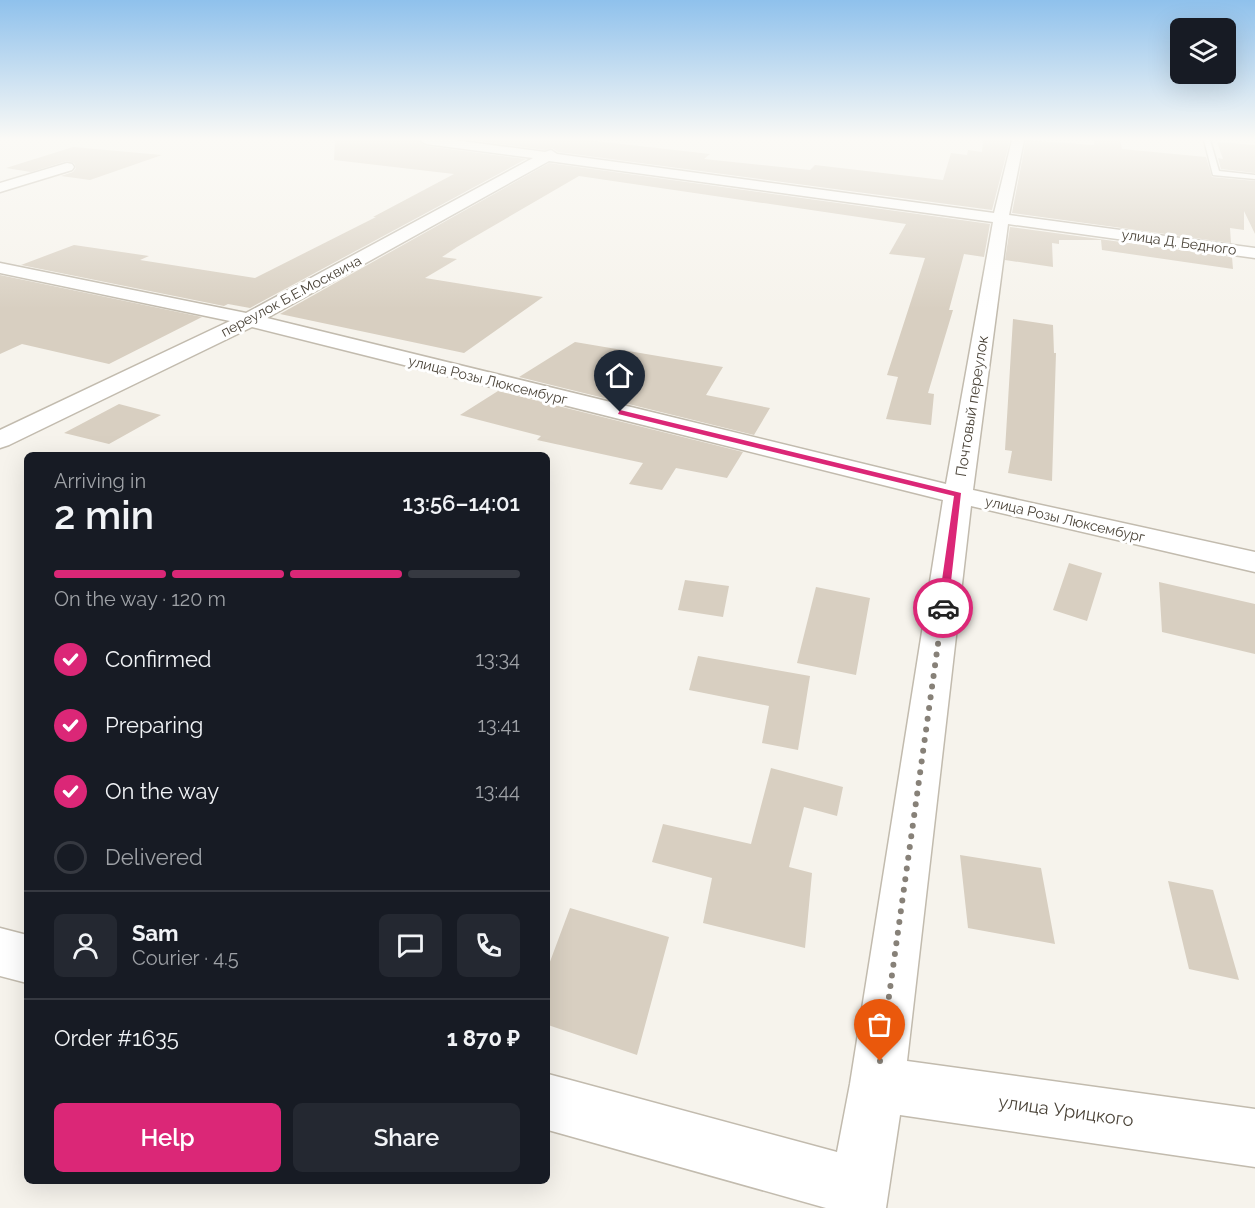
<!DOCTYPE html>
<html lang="en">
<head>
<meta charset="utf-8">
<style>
  body { margin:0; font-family:Raleway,sans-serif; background:#242831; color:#f1f3f6; height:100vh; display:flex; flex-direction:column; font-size:22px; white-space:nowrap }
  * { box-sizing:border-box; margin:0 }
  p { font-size:20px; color:#9ea1a6 }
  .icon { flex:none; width:33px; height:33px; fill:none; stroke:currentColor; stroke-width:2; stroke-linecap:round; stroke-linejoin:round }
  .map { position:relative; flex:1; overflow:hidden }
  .sheet { position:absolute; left:24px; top:452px; width:526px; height:732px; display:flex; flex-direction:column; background:#171b24; border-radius:9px; box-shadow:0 6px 24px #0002 }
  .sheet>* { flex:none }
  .controls { position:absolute; left:1170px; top:18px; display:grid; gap:12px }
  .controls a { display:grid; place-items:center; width:66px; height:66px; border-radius:9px; background:#171b24; box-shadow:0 6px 24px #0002; font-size:30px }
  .pin { position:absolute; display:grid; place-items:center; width:51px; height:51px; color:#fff; margin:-62px -26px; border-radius:50% 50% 50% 0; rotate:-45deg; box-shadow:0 0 6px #0007 }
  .pin .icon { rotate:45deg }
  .courier { position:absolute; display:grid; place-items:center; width:60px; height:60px; margin:-30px; border:4px solid #db2777; border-radius:50%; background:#fff; color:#222; box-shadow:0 2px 8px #0007 }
  .head em { font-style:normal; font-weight:600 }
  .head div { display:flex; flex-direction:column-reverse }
  .head { display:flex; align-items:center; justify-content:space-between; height:102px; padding:0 30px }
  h1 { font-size:39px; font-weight:600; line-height:45px }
  .bar { display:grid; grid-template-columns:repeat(4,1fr); gap:9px 6px; align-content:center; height:72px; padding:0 30px }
  .bar i { height:8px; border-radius:4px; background:#363941 }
  .bar .current { background:#db2777 }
  .bar p { grid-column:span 4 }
  .line { display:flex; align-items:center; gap:15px; padding:0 30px; border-top:2px solid #363941 }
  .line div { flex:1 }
  .round { display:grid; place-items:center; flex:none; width:63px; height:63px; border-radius:9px; background:#242831 }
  ol { padding:0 30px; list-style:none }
  li { display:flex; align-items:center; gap:18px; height:66px }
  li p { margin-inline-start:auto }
  li .icon { padding:6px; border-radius:50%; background:#db2777; color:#fff; stroke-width:4 }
  li:last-child { color:#9ea1a6 }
  li i { width:33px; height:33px; border:3px solid #363941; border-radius:50% }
  .button { display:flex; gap:12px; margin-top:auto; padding:12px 30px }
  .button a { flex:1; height:69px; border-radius:9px; background:#db2777; color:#fff; font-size:24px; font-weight:600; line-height:69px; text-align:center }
  .button a+a { background:#242831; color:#f1f3f6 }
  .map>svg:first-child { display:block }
</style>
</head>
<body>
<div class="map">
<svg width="1255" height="1208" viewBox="0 0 1255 1208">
  <rect width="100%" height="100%" fill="#f6f3ec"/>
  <!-- building -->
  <path fill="#d8cfc1" d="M335 140H418L426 146 526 159 250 308 228 304 224 306 21 265 74 245 149 256 140 260 255 278 376 217H373L454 174 334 160Z
    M472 140H587L710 154 704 159 810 170 815 165 943 180 951 153 967 155 968 150 982 152 983 140H1010L992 210 558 152 552 148 545 150Z
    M1026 140 1094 145V140H1120L1122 149 1206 157 1212 177 1255 181V234L1244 211V230L1230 228 1231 243 1012 213Z
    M1217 142 1255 145V173L1221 169 1218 158 1223 159Z
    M73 147 162 155 90 180 61 176 73 172 76 168 74 163 67 161 31 172 6 168Z
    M549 163 990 224 984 257 964 254 949 310H953L928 393 934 394 931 425 886 419 898 377 887 375 925 258 889 254 906 224 579 176 457 247 442 257 457 259 425 278 543 297 464 353 280 314Z
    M1010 227 1232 257 1233 269 1102 250 1101 240H1059V244L1052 243 1053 267 1005 260Z
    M0 275 202 317 109 364 22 344 0 354Z
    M1013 319 1053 325 1054 353H1056L1052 481 1008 473 1012 451 1005 450Z
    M575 342 723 367 706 395 770 408 754 435 519 377Z
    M498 391 743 452 727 478 676 468 662 490 629 484 643 463 537 440 541 436 460 415Z
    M119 404 161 415 109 444 64 433Z
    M1069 563 1102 573 1087 621 1053 610Z
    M685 580 729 586 723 617 678 610Z
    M1159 582 1255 604V654L1162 632Z
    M816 587 870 598 856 675 797 663Z
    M698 656 810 676 798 750 762 743 769 706 689 690Z
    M771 768 843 787 837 816 804 807 789 867 812 873 805 948 703 923 712 878 652 862 663 824 751 844Z
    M960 855 1041 868 1055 944 968 928Z
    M1168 881 1213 890 1239 980 1189 969Z
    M570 908 669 937 637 1055 548 1025V967Z"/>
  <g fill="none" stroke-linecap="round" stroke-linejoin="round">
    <!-- service casing -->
    <g stroke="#c2bbae" stroke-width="3">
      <path id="service" d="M1204 140H1210L1219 171 1255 175V179L1213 175Z"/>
    </g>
    <!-- minor casing -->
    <g stroke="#c2bbae" stroke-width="3">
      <path id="minor" d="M420 140H454L545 152 551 150 557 154 994 213 1012 140H1024L1009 215 1255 248V258L1008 224 973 490 1255 552V572L971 506 907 1061 1255 1109V1167L900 1115 886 1208H826L548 1130V1074L837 1152 850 1084 943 500 252 327 9 445 0 448V430L230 321 0 273V263L246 313 533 158 426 144ZM549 161 993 222 946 484 267 318Z
        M67 163 72 164 74 167 72 170 0 192V183Z
        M0 928 27 935V983L0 976Z"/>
    </g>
    <!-- service -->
    <use href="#service" fill="#fff" fill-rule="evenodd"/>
    <!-- minor -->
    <use href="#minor" fill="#fff" fill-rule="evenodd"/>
  </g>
  <!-- sky -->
  <linearGradient id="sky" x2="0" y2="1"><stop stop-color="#8fc1ec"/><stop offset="0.45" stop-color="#fbfaf6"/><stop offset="1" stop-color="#fbfaf6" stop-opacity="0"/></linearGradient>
  <rect width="1255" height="309" fill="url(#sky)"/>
  <!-- route -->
  <path fill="#db2777" d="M620 410 961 493 948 608 943 612 938 608 954 496 618 414Z"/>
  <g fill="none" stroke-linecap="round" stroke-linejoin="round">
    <!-- done -->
    <path stroke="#878178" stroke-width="6" stroke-dasharray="0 10.8" d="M880 1061 943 608"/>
  </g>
  <g text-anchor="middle" stroke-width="6" stroke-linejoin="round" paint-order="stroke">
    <!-- far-street labels -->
    <g font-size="14" fill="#4b4439" stroke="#fff">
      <text transform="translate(1179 242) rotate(8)" y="5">улица Д. Бедного</text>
      <text transform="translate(291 296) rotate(-28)" y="5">переулок Б.Е.Москвича</text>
      <text transform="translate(488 380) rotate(14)" y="5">улица Розы Люксембург</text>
      <text transform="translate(1065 519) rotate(13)" y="5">улица Розы Люксембург</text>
    </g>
    <!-- street labels -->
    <g font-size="15" fill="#4b4439" stroke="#fff">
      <text transform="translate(972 406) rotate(-81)" y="5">Почтовый переулок</text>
    </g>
    <!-- near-street labels -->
    <g font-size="18" fill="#4b4439" stroke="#fff">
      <text transform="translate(1066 1111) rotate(8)" y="6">улица Урицкого</text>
    </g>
  </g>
</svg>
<div class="controls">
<a><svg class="icon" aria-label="layers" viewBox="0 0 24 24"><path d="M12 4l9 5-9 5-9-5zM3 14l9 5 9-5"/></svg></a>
</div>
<div class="pin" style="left:880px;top:1061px;background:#ea580c"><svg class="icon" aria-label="bag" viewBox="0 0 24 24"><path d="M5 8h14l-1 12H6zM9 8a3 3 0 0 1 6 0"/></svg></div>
<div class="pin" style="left:620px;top:412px;background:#1f2937"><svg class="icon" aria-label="home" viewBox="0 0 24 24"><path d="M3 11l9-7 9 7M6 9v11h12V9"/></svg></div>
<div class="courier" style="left:943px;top:608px"><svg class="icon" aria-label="car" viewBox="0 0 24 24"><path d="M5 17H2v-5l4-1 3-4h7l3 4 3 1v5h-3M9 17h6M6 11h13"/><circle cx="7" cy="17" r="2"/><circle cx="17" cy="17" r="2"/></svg></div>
<section class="sheet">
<div class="head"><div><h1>2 min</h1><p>Arriving in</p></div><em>13:56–14:01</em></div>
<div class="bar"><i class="current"></i><i class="current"></i><i class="current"></i><i></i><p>On the way · 120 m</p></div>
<ol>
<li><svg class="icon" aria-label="check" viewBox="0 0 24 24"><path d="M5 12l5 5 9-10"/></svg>Confirmed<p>13:34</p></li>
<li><svg class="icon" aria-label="check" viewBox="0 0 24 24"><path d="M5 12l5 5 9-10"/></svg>Preparing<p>13:41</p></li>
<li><svg class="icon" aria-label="check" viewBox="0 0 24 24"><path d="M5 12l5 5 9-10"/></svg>On the way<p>13:44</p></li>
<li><i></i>Delivered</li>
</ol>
<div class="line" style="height:108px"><a class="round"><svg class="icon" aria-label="person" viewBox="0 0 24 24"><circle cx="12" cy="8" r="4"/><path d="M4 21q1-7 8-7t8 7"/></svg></a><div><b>Sam</b><p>Courier · 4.5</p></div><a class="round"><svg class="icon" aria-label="chat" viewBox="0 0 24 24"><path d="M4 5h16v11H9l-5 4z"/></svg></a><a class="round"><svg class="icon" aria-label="phone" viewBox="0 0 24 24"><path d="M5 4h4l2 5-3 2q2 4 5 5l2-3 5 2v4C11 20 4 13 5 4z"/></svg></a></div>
<div class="line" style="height:78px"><div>Order #1635</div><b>1 870 ₽</b></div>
<div class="button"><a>Help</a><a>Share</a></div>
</section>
</div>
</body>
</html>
